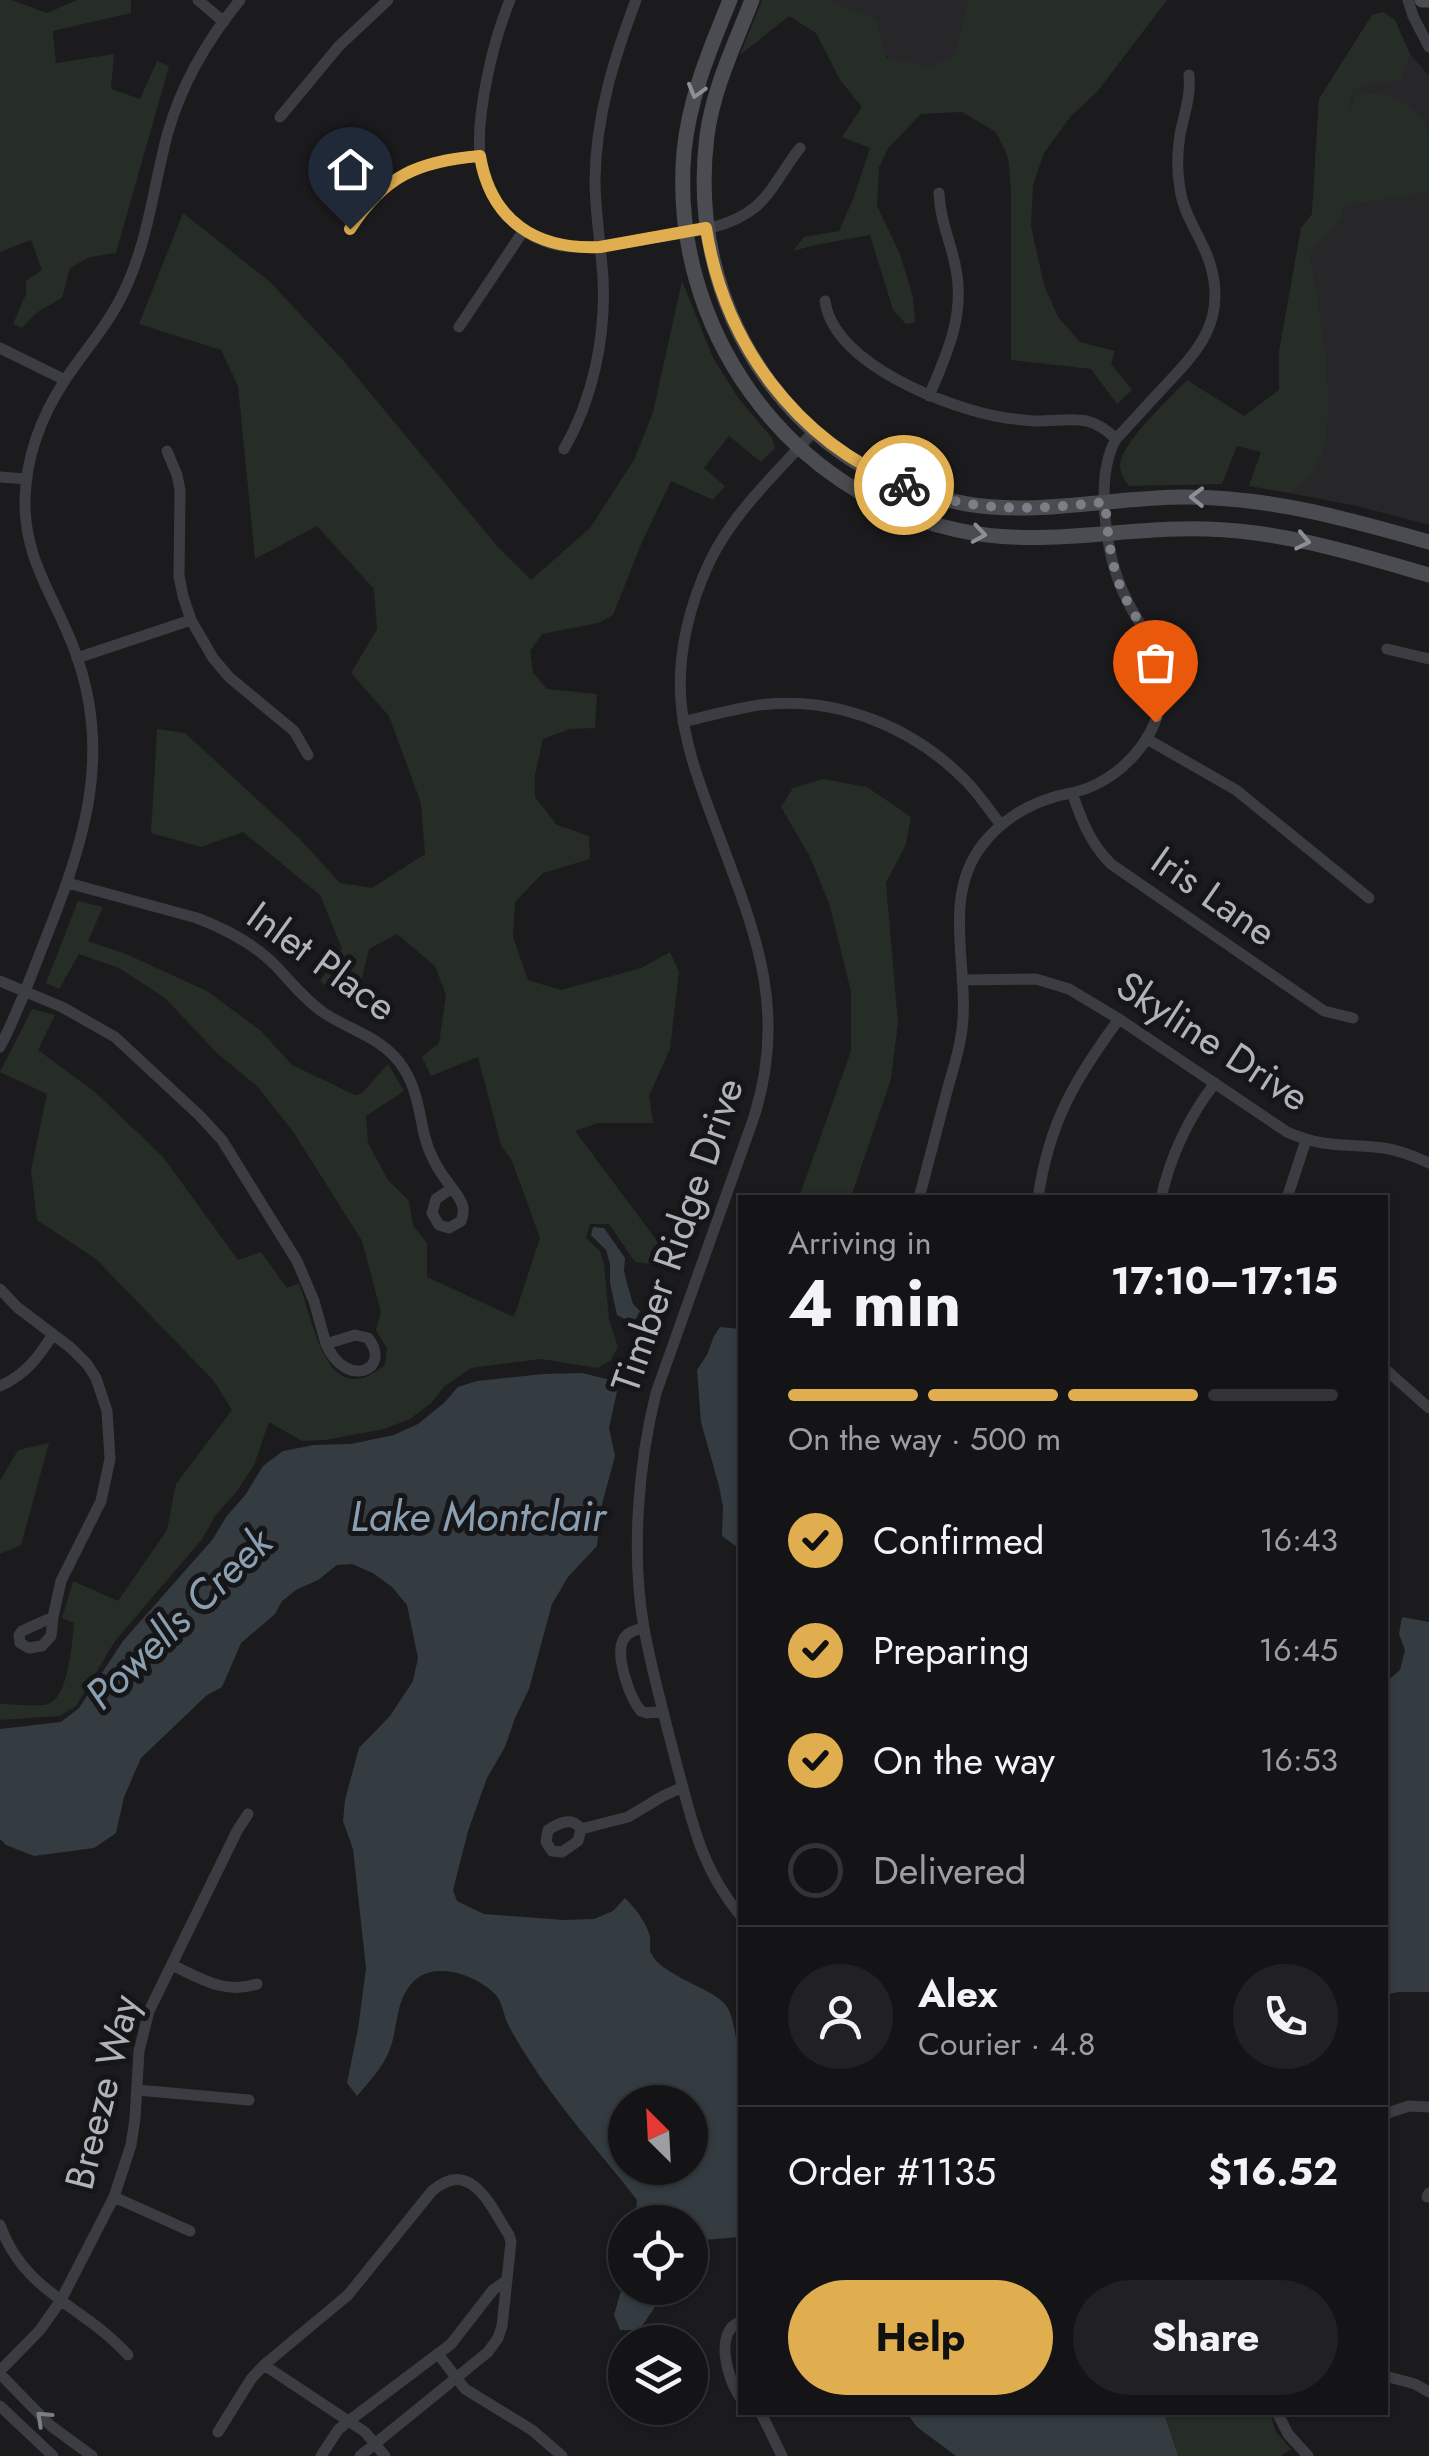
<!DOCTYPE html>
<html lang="en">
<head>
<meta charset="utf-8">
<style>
  body { margin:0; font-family:Jost,sans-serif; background:#212123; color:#f1f3f6; height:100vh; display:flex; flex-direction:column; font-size:38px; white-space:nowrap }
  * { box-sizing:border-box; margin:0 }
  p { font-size:32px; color:#9d9ea1 }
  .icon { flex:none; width:55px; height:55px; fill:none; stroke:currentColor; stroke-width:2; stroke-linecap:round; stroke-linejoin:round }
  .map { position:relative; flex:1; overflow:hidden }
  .sheet { position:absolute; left:738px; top:1195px; width:650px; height:1220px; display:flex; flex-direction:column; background:#141416; border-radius:0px; box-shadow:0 2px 8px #0004,0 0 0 2px #333335 }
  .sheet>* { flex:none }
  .needle { width:65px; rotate:336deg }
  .buttons { position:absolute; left:608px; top:2085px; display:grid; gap:20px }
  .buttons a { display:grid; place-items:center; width:100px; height:100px; border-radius:50%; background:#141416; box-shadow:0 2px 8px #0004,0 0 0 2px #333335; font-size:50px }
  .pin { position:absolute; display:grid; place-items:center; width:85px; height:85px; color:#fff; margin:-102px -42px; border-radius:50% 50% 50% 0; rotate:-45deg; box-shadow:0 0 10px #0007 }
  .pin .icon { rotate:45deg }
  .courier { position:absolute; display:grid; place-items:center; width:100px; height:100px; margin:-50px; border:8px solid #e1ae4f; border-radius:50%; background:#fff; color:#222; box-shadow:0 2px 12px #0007 }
  .headline em { font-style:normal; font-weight:700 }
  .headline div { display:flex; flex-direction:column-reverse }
  .headline { display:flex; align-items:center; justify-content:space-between; height:170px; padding:0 50px }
  h1 { font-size:65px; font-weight:700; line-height:75px }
  .bar { display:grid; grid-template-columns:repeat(4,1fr); gap:15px 10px; align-content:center; height:120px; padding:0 50px }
  .bar i { height:12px; border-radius:8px; background:#333335 }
  .bar .active { background:#e1ae4f }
  .bar p { grid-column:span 4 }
  .line { display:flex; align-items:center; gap:25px; padding:0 50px; border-top:2px solid #333335 }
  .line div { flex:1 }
  .round { display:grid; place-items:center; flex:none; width:105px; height:105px; border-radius:52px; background:#212123 }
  ol { padding:0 50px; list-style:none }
  li { display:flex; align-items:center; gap:30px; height:110px }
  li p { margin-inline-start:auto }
  li .icon { padding:10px; border-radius:50%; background:#e1ae4f; color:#111; stroke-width:4 }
  li:last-child { color:#9d9ea1 }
  li i { width:55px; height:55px; border:5px solid #333335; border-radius:50% }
  .action { display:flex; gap:20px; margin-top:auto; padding:20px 50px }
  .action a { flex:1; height:115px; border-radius:60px; background:#e1ae4f; color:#111; font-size:40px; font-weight:700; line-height:115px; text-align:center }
  .action a+a { background:#212123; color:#f1f3f6 }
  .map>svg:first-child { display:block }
</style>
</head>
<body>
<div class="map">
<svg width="1429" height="2456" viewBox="0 0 1429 2456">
  <rect width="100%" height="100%" fill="#1b1b1d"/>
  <!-- built -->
  <path fill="#27272a" d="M802 0H1167L1029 152Z
    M1372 15 1403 46 1429 76V525L1357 506 1289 493 1309 477 1307 292 1319 99Z"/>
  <!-- green -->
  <path fill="#252d26" d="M0 0H11L47 13 77 0H131V13L53 31 56 63 114 54 111 89 140 99 157 61 169 66 116 253 90 257 70 268 62 298 36 313 22 328 13 324 26 294V281L42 270 31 240 0 252Z
    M762 0H827L877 20 886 58 929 67 954 56 968 0H1167L1097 92 1071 116 1044 153 1033 185 1031 226 1044 285 1058 317 1080 342 1115 351 1111 364 1132 390 1117 404 1091 369 1011 360V188L1008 157 996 132 962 112 921 114 889 147 879 167 877 206 900 254 913 297 915 322 906 324 893 310 870 235 811 246 793 251 804 237 839 231 853 199 870 148 842 137 862 107 840 80 816 33 789 16 740 55Z
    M1383 12 1395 20 1410 54 1400 81 1374 82 1354 89 1350 97 1349 117 1355 97C1381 85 1425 107 1429 136 1429 154 1429 174 1429 192L1345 205 1341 218 1310 254C1317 310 1348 434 1308 478 1303 484 1295 488 1289 493L1249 486 1261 452 1237 446 1222 484 1129 486C1123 479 1120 473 1120 464 1123 441 1170 398 1187 380L1244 416 1279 390V351L1301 228 1312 214 1319 99 1372 15Z
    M183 213 269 281 342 359 497 546 531 580 590 528 634 460 653 412 682 281 713 358 739 399 772 438 775 448 761 462 729 436 704 468 725 486 713 500 671 481 642 542 613 615 598 623 542 634 530 651 533 673 547 689 597 694 595 728 570 729 543 739 535 775V797L557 825 589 836 590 859 543 873 515 902 513 937 528 980 561 990 641 968 670 952 679 972 670 1049 649 1096 653 1123H598L575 1131 658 1242 651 1264 635 1262 609 1224H590L586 1238 600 1251 604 1265 609 1320 618 1347 610 1361 598 1368 541 1359 471 1368 445 1386 431 1403 410 1419 384 1429 325 1440 302 1441 269 1422 254 1465 237 1491 215 1516 203 1538 115 1641 76 1706 60 1716 0 1720V1704C12 1704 38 1707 48 1704 69 1697 72 1642 74 1623L62 1618 73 1581 118 1601 167 1530 176 1484 232 1410 214 1381 96 1259 37 1220 31 1170 47 1094 0 1072 32 1009 55 1015 38 1050 95 1092 163 1157 238 1260 261 1252 287 1288 299 1283C314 1322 326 1414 385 1365L387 1349 376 1330 381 1312 362 1241 294 1133 258 1087 218 1054 165 998 119 968 79 954 59 989 46 983 78 901 103 907 88 941 126 954 207 991 261 1031 292 1065 355 1095 361 1094 388 1064 404 1091 366 1116 368 1143 388 1180 409 1201 413 1225 427 1243V1277L514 1317 540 1238 512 1161 501 1145 478 1057 431 1076 422 1057 439 1043 446 995 435 966 397 934 369 949 355 1007 320 981 342 949 320 895 243 832 201 847 151 833 157 729 185 733 299 838 340 883 372 888 425 854 421 803 389 716 351 673 377 629 374 589 317 526 255 559 238 386 221 350 139 324Z
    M823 779 867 787 911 817 906 844 886 883 898 1023 891 1079 851 1197H799L851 1051V992L830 906 810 857 781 807 793 788Z
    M49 1443 21 1545 0 1554V1481L18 1450Z
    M1164 2413H1270L1276 2432 1291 2449 1281 2456H1178Z"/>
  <!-- water -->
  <path fill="#343c42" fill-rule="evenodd" d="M593 1227 604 1228 625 1258 624 1271 627 1283 633 1304 640 1311 635 1320H627L617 1315 610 1283V1264L606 1250 591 1235Z
    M720 1327 740 1329V1549L722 1536 723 1507 719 1486 701 1422 697 1370 707 1355 714 1336Z
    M582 1373 619 1382 609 1428 615 1456 602 1504 597 1546 568 1577 552 1604 529 1689 515 1718 505 1747 487 1778 468 1831 453 1890 457 1901 484 1914 564 1920 594 1919 613 1911 625 1898C635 1908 647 1923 650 1937 651 1942 649 1948 651 1953 659 1973 707 1987 723 2002 735 2013 734 2038 740 2053V2237L703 2240 690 2252V2222H635L637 2200C600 2152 558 2107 526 2055 519 2044 512 2033 507 2022 503 2013 502 2001 495 1994 476 1975 434 1960 413 1982 396 1999 398 2025 391 2046 385 2065 370 2081 357 2096L347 2083 358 2029 366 1968 353 1849 343 1821 345 1800 359 1748 390 1716 413 1681 418 1658 407 1605 392 1587 373 1573 352 1564 337 1565 318 1580 296 1590 282 1601 275 1614 241 1643 222 1687 207 1695 141 1758 124 1797 116 1833 94 1848 34 1856 6 1845 0 1839V1729L61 1722 79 1708 123 1641 213 1539 226 1517 246 1494 263 1466 283 1451 314 1445 351 1444 394 1435 418 1424 444 1403 458 1387 477 1381 543 1374ZM625 2102H690V2168H625Z
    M1402 1617 1429 1622V1992H1398L1385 1995V1683L1400 1670 1405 1650 1399 1634Z
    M625 2277V2288H663L653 2310 639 2330H620L614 2315Z
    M907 2413H1164L1178 2456H956L917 2427Z"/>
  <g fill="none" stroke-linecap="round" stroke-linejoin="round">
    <!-- street -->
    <path stroke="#3c3d42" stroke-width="11" d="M198 0 224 22
      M510 0C493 41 476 113 480 157 485 200 519 239 562 246 590 250 618 244 645 239 680 233 726 231 754 208 772 194 785 166 800 148
      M1408 0 1413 16 1429 47
      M280 117 339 46 388 0
      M350 229C384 176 418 161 480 156
      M825 301C834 365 950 409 1006 418 1016 419 1027 421 1037 421 1071 421 1089 412 1116 439
      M459 327 524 230
      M0 348 65 380
      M929 396C947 354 965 315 956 269 951 242 940 221 939 193
      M564 449C593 399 606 336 603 279 601 245 595 212 595 179 596 116 614 58 636 0
      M167 451 177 475 180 490 179 576 183 596 191 620 213 658 229 677 294 731 308 755
      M0 477 27 479
      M1387 649 1429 659
      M77 658 191 620
      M683 722C708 716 733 709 759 705 836 695 914 727 968 783 980 796 990 811 1001 825
      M1147 739 1236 790 1369 898
      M1072 793C1082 821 1090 843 1111 864L1324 1011 1353 1018
      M68 883 197 918C226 929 253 943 275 965 291 982 305 1000 324 1013 353 1032 385 1038 404 1069 417 1090 419 1111 424 1134 429 1155 439 1172 452 1188
      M962 980 1036 979 1069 989 1119 1019 1287 1132C1326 1149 1345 1143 1383 1148 1399 1150 1414 1156 1429 1163
      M0 981 62 1007 115 1037 200 1116 222 1140 297 1261 314 1301 326 1344
      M0 1047C18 1013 30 978 44 943 82 847 113 760 77 657 58 601 24 563 25 500 26 457 42 415 65 380 87 347 111 322 127 285 149 236 154 183 168 132 182 83 208 39 240 0
      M452 1188C460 1199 467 1207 461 1221L449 1228 439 1225 432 1213 436 1199Z
      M919 1198C928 1163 937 1129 946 1095 951 1075 958 1056 961 1036 972 973 939 899 983 844 1000 822 1025 806 1051 798 1063 794 1076 793 1088 788 1123 774 1152 742 1160 706 1171 657 1142 634 1124 594 1106 555 1094 478 1116 439 1132 422 1147 405 1163 388 1198 351 1226 322 1211 267 1204 240 1184 218 1180 189 1177 172 1177 153 1180 135 1184 114 1191 97 1189 75
      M1038 1198C1049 1122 1075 1079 1119 1019
      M1161 1198C1171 1154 1188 1118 1215 1083
      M1287 1198 1306 1140
      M0 1289 17 1307 71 1348 87 1364 96 1378 107 1411 110 1459 101 1501 61 1581 53 1617
      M355 1335 368 1338C393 1370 346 1390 326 1344Z
      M1385 1369 1429 1408
      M0 1386C25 1375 39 1357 53 1334
      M53 1617 51 1636 42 1646 29 1648 20 1643 19 1635 22 1631Z
      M644 1628C635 1630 627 1632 623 1640 615 1657 630 1698 641 1711L647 1713 663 1711
      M581 1829C572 1816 559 1823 548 1830L546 1842 552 1851 562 1852 578 1841 581 1829 628 1817 663 1796 683 1787
      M740 1915C700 1867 692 1820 676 1762 665 1718 652 1673 644 1628 631 1555 638 1465 656 1393L754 1117C790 1003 751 923 712 817 698 780 684 741 681 701 677 654 690 603 710 561 734 511 778 472 814 431
      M172 1965C200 1978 225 1995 257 1984
      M137 2090 249 2100
      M1385 2114 1409 2106 1429 2107
      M114 2197 190 2231
      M1427 2197 1429 2193
      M0 2225C24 2293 84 2306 128 2355
      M740 2322C714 2331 727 2379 740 2397
      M438 2354 465 2389 532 2430 562 2456
      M264 2365 365 2432 385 2456
      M0 2371 40 2330 61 2300 114 2197 131 2145 135 2119 139 2051 149 2011 237 1831 248 1814
      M0 2374 51 2426 92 2456
      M1385 2376 1415 2384 1429 2392
      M0 2406 53 2456
      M1277 2412 1288 2434 1308 2456
      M762 2415 782 2456
      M218 2432 251 2379 264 2365 348 2295 432 2191C471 2157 491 2207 509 2235L511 2242 502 2326 498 2338 488 2352 360 2456
      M321 2456 338 2430 346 2423 451 2344 493 2290 507 2280"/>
    <!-- secondary -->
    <path stroke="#4a4c51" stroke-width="15" d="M730 0C710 49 689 98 684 152 669 326 785 492 957 530 1042 549 1122 526 1207 529 1283 531 1356 554 1429 575
      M752 0C735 44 713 89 707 136 685 308 791 473 967 504 1040 516 1112 497 1185 497 1270 497 1348 519 1429 542
      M1422 0H1429"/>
  </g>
  <!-- one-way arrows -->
  <defs><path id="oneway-chevron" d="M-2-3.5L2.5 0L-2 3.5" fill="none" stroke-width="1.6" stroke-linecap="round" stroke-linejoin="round" transform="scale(2.5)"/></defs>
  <g stroke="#8c8f96">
    <use href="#oneway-chevron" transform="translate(696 91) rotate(106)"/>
    <use href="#oneway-chevron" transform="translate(1197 497) rotate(-179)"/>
    <use href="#oneway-chevron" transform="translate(979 534) rotate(9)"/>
    <use href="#oneway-chevron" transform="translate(1303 541) rotate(12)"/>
  </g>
  <use stroke="#7b7e85" href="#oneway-chevron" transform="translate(43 2418) rotate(-137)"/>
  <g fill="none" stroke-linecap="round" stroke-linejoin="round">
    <!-- done -->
    <path stroke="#7b7e84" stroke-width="10" stroke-dasharray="0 18" d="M904 485C973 514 1033 510 1105 502 1108 534 1110 564 1123 593 1148 646 1177 656 1155 722"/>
    <!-- route -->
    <path stroke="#e1ae4f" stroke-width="12" d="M350 229C384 176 418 161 480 156 491 221 536 250 600 247L706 228C724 343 795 440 904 485"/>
  </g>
  <g text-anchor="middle" stroke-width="10" stroke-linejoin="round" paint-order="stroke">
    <!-- street labels -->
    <g font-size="40" fill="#afb3bb" stroke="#161618">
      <text transform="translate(1214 896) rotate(35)" y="14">Iris Lane</text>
      <text transform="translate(322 961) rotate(36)" y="14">Inlet Place</text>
      <text transform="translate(1213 1041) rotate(33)" y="14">Skyline Drive</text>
      <text transform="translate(677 1235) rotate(-71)" y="14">Timber Ridge Drive</text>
      <text transform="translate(102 2092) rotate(-76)" y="14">Breeze Way</text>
    </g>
    <!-- water labels -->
    <g font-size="42" font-style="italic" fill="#8aa0b2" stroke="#161618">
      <text x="478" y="1531">Lake Montclair</text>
      <text transform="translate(178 1618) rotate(-44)" y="15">Powells Creek</text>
    </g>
  </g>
</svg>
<div class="buttons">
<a><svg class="needle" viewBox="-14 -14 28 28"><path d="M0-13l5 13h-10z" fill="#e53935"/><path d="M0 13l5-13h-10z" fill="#9d9ea1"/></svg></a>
<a><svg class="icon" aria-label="locate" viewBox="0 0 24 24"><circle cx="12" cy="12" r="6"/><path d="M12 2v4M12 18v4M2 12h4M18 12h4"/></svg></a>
<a><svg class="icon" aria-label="layers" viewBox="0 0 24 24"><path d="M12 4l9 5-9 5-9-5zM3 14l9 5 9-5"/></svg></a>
</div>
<div class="pin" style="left:1155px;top:722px;background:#ea580c"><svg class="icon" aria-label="bag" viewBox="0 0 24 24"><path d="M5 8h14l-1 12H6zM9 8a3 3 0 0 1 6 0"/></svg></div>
<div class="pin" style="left:350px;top:229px;background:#1f2937"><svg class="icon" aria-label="home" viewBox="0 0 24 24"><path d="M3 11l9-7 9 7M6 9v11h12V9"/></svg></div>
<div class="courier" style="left:904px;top:485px"><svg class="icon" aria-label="bike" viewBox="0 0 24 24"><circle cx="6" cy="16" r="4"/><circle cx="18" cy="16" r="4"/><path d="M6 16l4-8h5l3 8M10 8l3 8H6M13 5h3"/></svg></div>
<section class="sheet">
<div class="headline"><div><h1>4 min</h1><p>Arriving in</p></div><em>17:10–17:15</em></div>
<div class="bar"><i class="active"></i><i class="active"></i><i class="active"></i><i></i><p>On the way · 500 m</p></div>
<ol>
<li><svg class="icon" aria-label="check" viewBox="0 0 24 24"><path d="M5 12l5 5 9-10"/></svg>Confirmed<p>16:43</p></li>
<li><svg class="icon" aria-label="check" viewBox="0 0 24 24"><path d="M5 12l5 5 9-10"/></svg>Preparing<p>16:45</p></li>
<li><svg class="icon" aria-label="check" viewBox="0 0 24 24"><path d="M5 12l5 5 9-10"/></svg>On the way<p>16:53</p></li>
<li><i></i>Delivered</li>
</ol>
<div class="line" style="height:180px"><a class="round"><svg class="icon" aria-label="person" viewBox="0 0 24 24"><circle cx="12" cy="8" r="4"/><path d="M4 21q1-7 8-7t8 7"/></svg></a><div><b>Alex</b><p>Courier · 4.8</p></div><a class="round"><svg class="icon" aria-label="phone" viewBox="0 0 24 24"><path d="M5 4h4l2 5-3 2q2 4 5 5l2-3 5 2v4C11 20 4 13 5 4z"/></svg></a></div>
<div class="line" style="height:130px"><div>Order #1135</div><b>$16.52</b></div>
<div class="action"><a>Help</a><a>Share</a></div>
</section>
</div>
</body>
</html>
